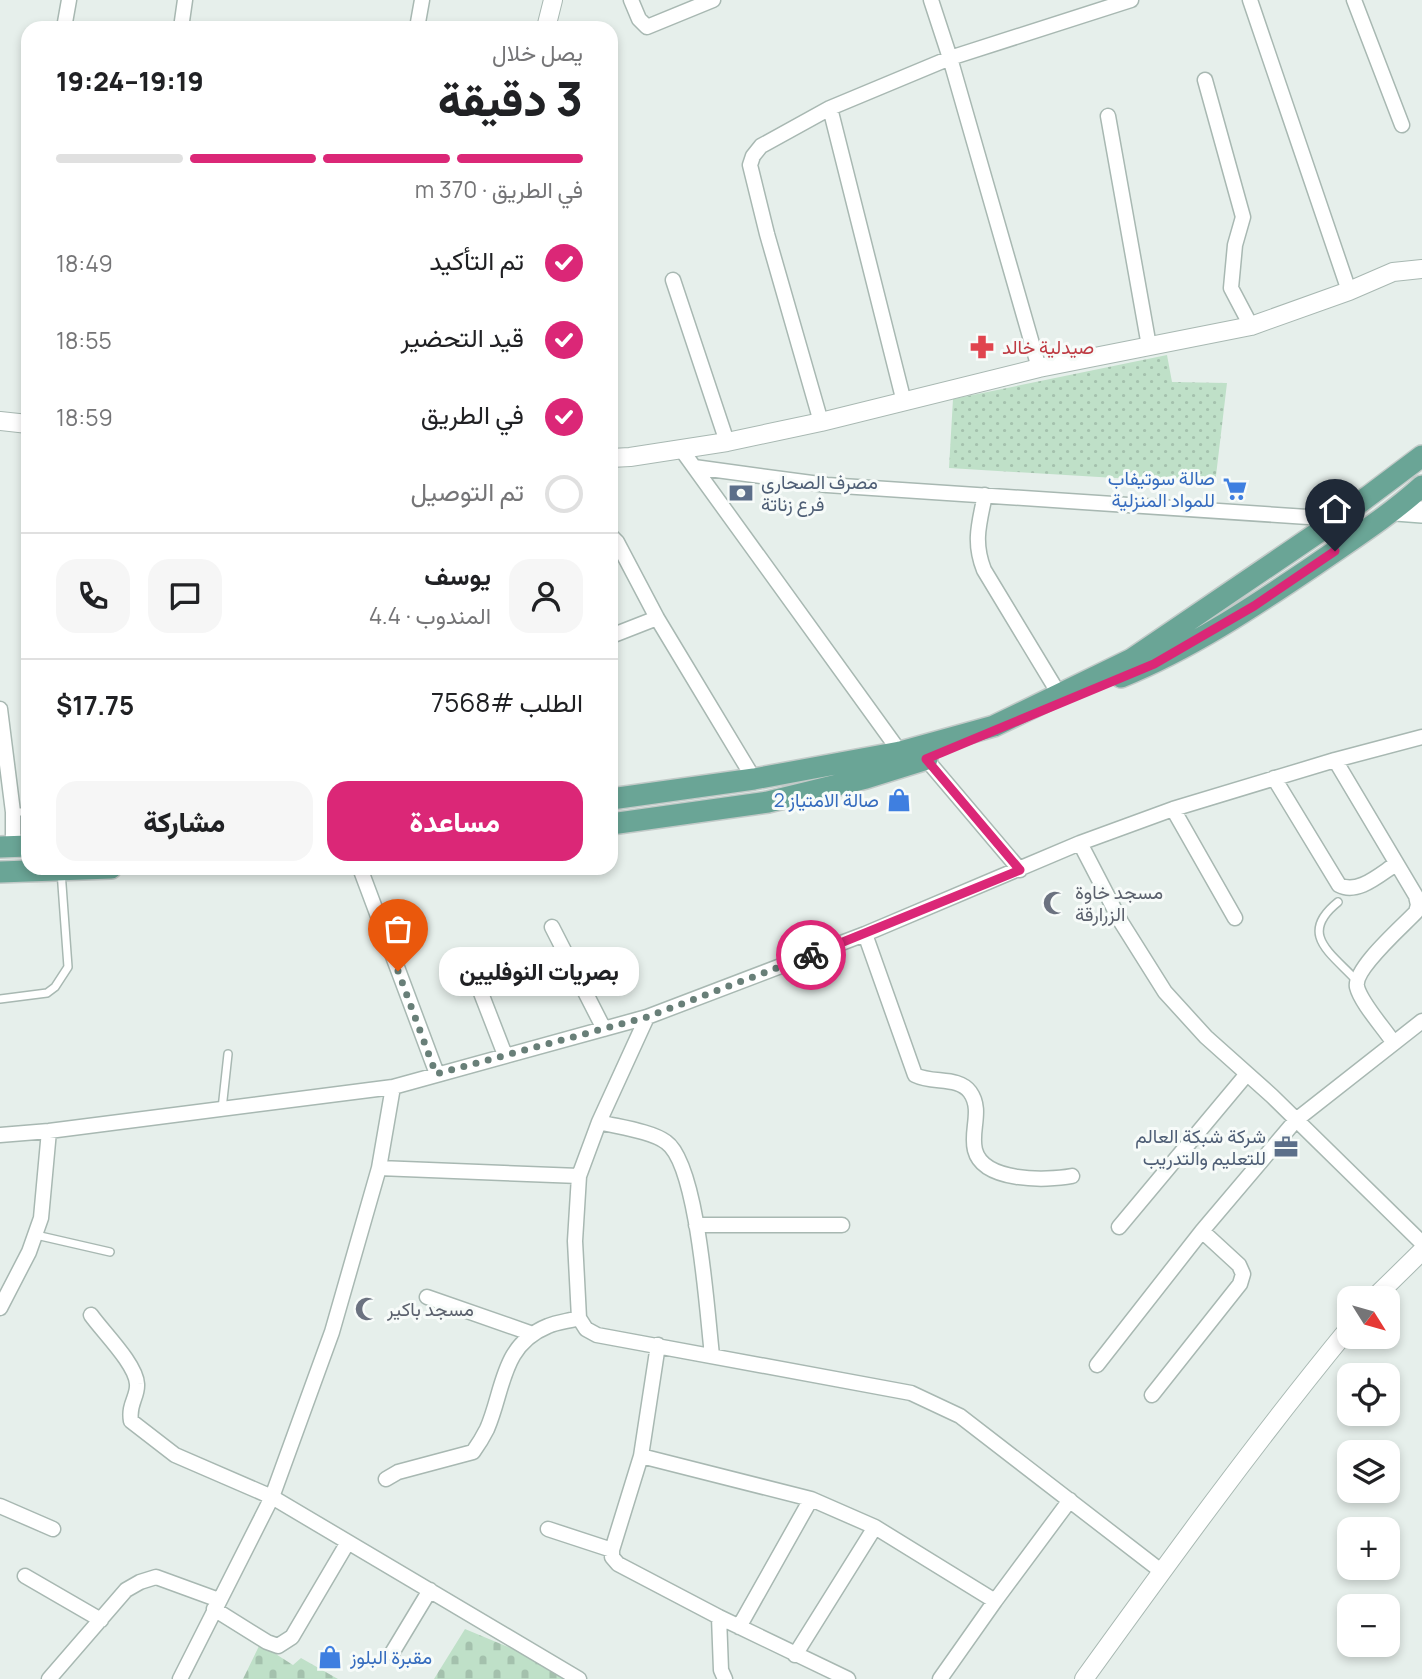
<!DOCTYPE html>
<html lang="ar">
<head>
<meta charset="utf-8">
<style>
  body { margin:0; font-family:Manrope,Vazirmatn,sans-serif; background:#f6f6f6; color:#202124; direction:rtl; height:100vh; display:flex; flex-direction:column; font-size:26px; white-space:nowrap }
  * { box-sizing:border-box; margin:0 }
  p { font-size:23px; color:#757577 }
  .icon { flex:none; width:38px; height:38px; fill:none; stroke:currentColor; stroke-width:2; stroke-linecap:round; stroke-linejoin:round }
  .map { position:relative; flex:1; overflow:hidden; direction:ltr }
  .sheet { position:absolute; left:21px; top:21px; width:597px; height:854px; display:flex; flex-direction:column; background:#fff; border-radius:21px; box-shadow:0 4px 10px #0003; direction:rtl }
  .sheet>* { flex:none }
  .needle { width:46px; rotate:127deg }
  .fabs { position:absolute; left:1337px; top:1286px; display:grid; gap:14px }
  .fabs a { display:grid; place-items:center; width:63px; height:63px; border-radius:14px; background:#fff; box-shadow:0 4px 10px #0003; font-size:35px }
  .pin { position:absolute; display:grid; place-items:center; width:60px; height:60px; color:#fff; margin:-72px -30px; border-radius:50% 50% 50% 0; rotate:-45deg; box-shadow:0 0 7px #0007 }
  .pin .icon { rotate:45deg }
  .courier { position:absolute; display:grid; place-items:center; width:70px; height:70px; margin:-35px; border:5px solid #db2777; border-radius:50%; background:#fff; color:#222; box-shadow:0 2px 9px #0007 }
  .bubble { position:absolute; height:49px; border-radius:21px; background:#fff; box-shadow:0 4px 10px #0003; font-size:23px; font-weight:800; line-height:49px; text-align:center; direction:rtl }
  .overview em { font-style:normal; font-weight:800 }
  .overview div { display:flex; flex-direction:column-reverse }
  .overview { display:flex; align-items:center; justify-content:space-between; height:119px; padding:0 35px }
  h1 { font-size:46px; font-weight:800; line-height:52px }
  .bar { display:grid; grid-template-columns:repeat(4,1fr); gap:10px 7px; align-content:center; height:84px; padding:0 35px }
  .bar i { height:9px; border-radius:5px; background:#e0e0e0 }
  .bar .active { background:#db2777 }
  .bar p { grid-column:span 4 }
  .line { display:flex; align-items:center; gap:18px; padding:0 35px; border-top:2px solid #e0e0e0 }
  .line div { flex:1 }
  .round { display:grid; place-items:center; flex:none; width:74px; height:74px; border-radius:21px; background:#f6f6f6 }
  ol { padding:0 35px; list-style:none }
  li { display:flex; align-items:center; gap:21px; height:77px }
  li p { margin-inline-start:auto }
  li .icon { padding:7px; border-radius:50%; background:#db2777; color:#fff; stroke-width:4 }
  li:last-child { color:#757577 }
  li i { width:38px; height:38px; border:4px solid #e0e0e0; border-radius:50% }
  .button { display:flex; gap:14px; margin-top:auto; padding:14px 35px }
  .button a { flex:1; height:80px; border-radius:21px; background:#db2777; color:#fff; font-size:28px; font-weight:800; line-height:80px; text-align:center }
  .button a+a { background:#f6f6f6; color:#202124 }
  .map>svg:first-child { display:block }
</style>
</head>
<body>
<div class="map">
<svg width="1422" height="1679" viewBox="0 0 1422 1679">
  <defs>
    <pattern id="cemetery-stones" width="16" height="16" patternUnits="userSpaceOnUse" patternTransform="scale(1.75)"><rect width="16" height="16" fill="#bfe0c8"/><path d="M2 7V4a2 2 0 0 1 4 0v3zM10 15v-3a2 2 0 0 1 4 0v3z" fill="#a4c1ad"/></pattern>
    <pattern id="garden-dots" width="8" height="8" patternUnits="userSpaceOnUse" patternTransform="scale(1.75)"><rect width="8" height="8" fill="#bfe0c8"/><path d="M2 2h.1M6 6h.1" fill="none" stroke="#a4c1ad" stroke-width="1.8" stroke-linecap="round"/></pattern>
  </defs>
  <rect width="100%" height="100%" fill="#e6efeb"/>
  <!-- cemetery -->
  <path fill="url(#cemetery-stones)" d="M465 1629 518 1651 566 1679H434Z
    M260 1644 293 1665 301 1658 338 1679H243Z"/>
  <!-- garden -->
  <path fill="url(#garden-dots)" d="M1167 355 1172 382 1227 383 1215 484 949 468 953 399Z"/>
  <g fill="none" stroke-linecap="round" stroke-linejoin="round">
    <!-- service casing -->
    <g stroke="#a8b8b2" stroke-width="10">
      <path id="service" d="M13 812H28
        M1338 902C1298 934 1330 952 1356 980
        M0 999 47 993 55 987 68 967 61 871
        M222 1109 228 1054
        M36 1235 110 1252"/>
    </g>
    <!-- minor casing -->
    <g stroke="#a8b8b2" stroke-width="17">
      <path id="minor" d="M631 0 639 19 647 27 713 0
        M931 0 950 58 1039 368
        M1250 0 1349 291
        M1354 0 1402 125
        M64 28 69 0
        M181 28 185 0
        M417 28 422 0
        M1205 80 1243 217 1235 245 1231 288 1251 326
        M830 108 904 402
        M1108 116 1149 346
        M673 280 727 442
        M821 422 767 234 750 165 753 156 761 146 830 108 950 58 1131 0
        M681 449 900 752
        M694 467 827 485 1338 519
        M985 495C979 524 973 542 984 570L1059 694
        M611 536 617 542 657 618 754 779
        M611 636 657 618
        M0 709 13 812V847
        M926 759 1020 870
        M1335 760 1416 896 1418 905 1416 912C1403 926 1353 969 1357 987 1361 1003 1384 1028 1393 1042
        M1274 778 1339 885C1358 895 1380 874 1396 864
        M1173 809 1235 918
        M1080 843 1121 922 1165 992 1206 1037 1272 1096 1422 1243
        M360 868 437 1074
        M552 927 604 1029
        M865 934 915 1075C933 1084 958 1076 970 1092 983 1110 970 1131 975 1150 983 1182 1046 1181 1072 1176
        M469 962 505 1055
        M647 1017 599 1122 579 1176 575 1241 579 1318 586 1329 597 1335 911 1393 960 1416 1161 1571
        M599 1122C618 1127 651 1131 666 1142 698 1164 707 1313 712 1355
        M0 1135 49 1131 393 1087 647 1017 865 934 1080 843 1173 809 1335 760 1422 737
        M379 1168 579 1176
        M696 1225H842
        M1119 1227 1246 1075
        M427 1297 533 1334
        M0 1308 29 1252 41 1218 49 1131
        M91 1315C103 1332 136 1364 137 1384 138 1397 128 1404 131 1421L175 1455 272 1497 579 1679
        M658 1345 641 1456 612 1550V1557L618 1564 719 1617 848 1679
        M1097 1365 1202 1231 1296 1120 1422 1021
        M1152 1395 1240 1284 1243 1274 1239 1265 1202 1231
        M641 1456 811 1499 875 1527 995 1601
        M386 1479 398 1472 473 1452C478 1445 483 1437 487 1429 504 1390 501 1345 548 1326 557 1322 569 1321 579 1318
        M0 1506 53 1529
        M548 1529 612 1550
        M25 1576 101 1620
        M214 1609 267 1642 278 1646 292 1637 348 1542
        M719 1617 721 1670 725 1679
        M739 1627 811 1499
        M392 1653 430 1590
        M795 1655 875 1527
        M49 1679 126 1590 140 1582 156 1577 219 1600
        M180 1679 272 1497 332 1332 379 1168 393 1087
        M940 1679 995 1601 1070 1500"/>
    </g>
    <!-- tertiary casing -->
    <g stroke="#a8b8b2" stroke-width="20">
      <path id="tertiary" d="M546 28 553 0
        M0 421 28 424
        M611 458 630 457 727 442 821 422 1039 368 1251 326 1349 291 1393 272 1422 269
        M1374 1298 1422 1251
        M1084 1679C1170 1560 1256 1441 1349 1328"/>
    </g>
    <!-- secondary casing -->
    <g stroke="#a4bbb3" stroke-width="24">
      <path id="secondary" d="M1396 510 1422 512"/>
    </g>
    <!-- primary casing -->
    <g stroke="#c2cac8" stroke-width="24">
      <path id="primary" d="M1121 677C1190 649 1253 607 1315 565 1351 540 1389 516 1422 486
        M611 799 754 779 900 752 994 726 1132 659 1338 519 1422 456
        M611 824 768 802 866 778 927 759
        M0 847 28 846
        M0 872 111 868"/>
    </g>
    <!-- service -->
    <use href="#service" stroke="#fff" stroke-width="7"/>
    <!-- minor -->
    <use href="#minor" stroke="#fff" stroke-width="14"/>
    <!-- tertiary -->
    <use href="#tertiary" stroke="#fff" stroke-width="18"/>
    <!-- secondary -->
    <use href="#secondary" stroke="#fff" stroke-width="21"/>
    <!-- primary -->
    <use href="#primary" stroke="#6aa596" stroke-width="21"/>
  </g>
  <g fill="none" stroke-linecap="round" stroke-linejoin="round">
    <!-- done -->
    <path stroke="#687f78" stroke-width="7" stroke-dasharray="0 12.6" d="M398 971 436 1074 647 1017 811 955"/>
    <!-- route -->
    <path stroke="#db2777" stroke-width="9" d="M811 955 1020 870 926 759 1154 664 1254 606 1335 551"/>
  </g>
  <!-- icons -->
  <defs>
    <g id="pharmacy-bare" transform="scale(1.89)"><path d="M-2-6h4v4h4v4h-4v4h-4v-4h-4v-4h4Z" fill="#e0444e" stroke="#f7fbf9" stroke-width="2.5" paint-order="stroke"/></g>
    <g id="supermarket-bare" transform="scale(1.89)"><path d="M-6-5.5h2.5l.6 2H6L4.5 2H-2.5L-4.4-4H-6ZM-1.5 3.2a1.3 1.3 0 1 0 .1 0ZM3 3.2a1.3 1.3 0 1 0 .1 0Z" fill="#3f7fe0" stroke="#f7fbf9" stroke-width="2.5" paint-order="stroke"/></g>
    <g id="bank-bare" transform="scale(1.89)"><path d="M-6-4H6V4H-6ZM0-2.3a2.3 2.3 0 1 0 0 4.6a2.3 2.3 0 1 0 0-4.6Z" fill="#5c6f8a" stroke="#f7fbf9" stroke-width="2.5" paint-order="stroke"/></g>
    <g id="shop-bare" transform="scale(1.89)"><path d="M-5-2.5h2.3a2.7 3.5 0 0 1 5.4 0H5L5.5 6h-11ZM-1.5-2.5h3a1.5 2.3 0 0 0-3 0Z" fill="#3f7fe0" stroke="#f7fbf9" stroke-width="2.5" paint-order="stroke"/></g>
    <g id="mosque-bare" transform="scale(1.89)"><path d="M3.5-4.9A6 6 0 1 0 3.5 4.9A5 5 0 1 1 3.5-4.9Z" fill="#6b7280" stroke="#f7fbf9" stroke-width="2.5" paint-order="stroke"/></g>
    <g id="office-bare" transform="scale(1.89)"><path d="M-6-3h4V-5.5h4V-3h4V5H-6ZM-1-4.5V-3h2v-1.5ZM-6 0V1H6V0Z" fill="#5c6f8a" stroke="#f7fbf9" stroke-width="2.5" paint-order="stroke"/></g>
  </defs>
  <g fill-rule="evenodd">
    <use href="#pharmacy-bare" x="982" y="347"/>
    <use href="#supermarket-bare" x="1235" y="489"/>
    <use href="#bank-bare" x="741" y="493"/>
    <use href="#shop-bare" x="899" y="800"/>
    <use href="#mosque-bare" x="1055" y="903"/>
    <use href="#office-bare" x="1286" y="1147"/>
    <use href="#mosque-bare" x="367" y="1309"/>
    <use href="#shop-bare" x="330" y="1657"/>
  </g>
  <g text-anchor="middle" stroke-width="6" stroke-linejoin="round" paint-order="stroke">
    <!-- health labels -->
    <g font-size="19" fill="#be3a42" stroke="#f7fbf9" text-anchor="start">
      <text x="1002" y="354">صيدلية خالد</text>
    </g>
    <!-- shop labels -->
    <g font-size="19" fill="#366cbe" stroke="#f7fbf9" text-anchor="end">
      <text x="1215" y="485">صالة سوتيفاب<tspan x="1215" dy="22">للمواد المنزلية</tspan></text>
      <text x="879" y="807">صالة الامتياز 2</text>
      <text x="350" y="1664" text-anchor="start">مقبرة البلوز</text>
    </g>
    <!-- service labels -->
    <g font-size="19" fill="#4e5e75" stroke="#f7fbf9" text-anchor="start">
      <text x="761" y="489">مصرف الصحارى<tspan x="761" dy="22">فرع زناتة</tspan></text>
      <text x="1266" y="1143" text-anchor="end">شركة شبكة العالم<tspan x="1266" dy="22">للتعليم والتدريب</tspan></text>
    </g>
    <!-- worship labels -->
    <g font-size="19" fill="#5b616d" stroke="#f7fbf9" text-anchor="start">
      <text x="1075" y="899">مسجد خاوة<tspan x="1075" dy="22">الزرارقة</tspan></text>
      <text x="387" y="1316">مسجد باكير</text>
    </g>
  </g>
</svg>
<div class="fabs">
<a><svg class="needle" viewBox="-14 -14 28 28"><path d="M0-13l5 13h-10z" fill="#e53935"/><path d="M0 13l5-13h-10z" fill="#757577"/></svg></a>
<a><svg class="icon" aria-label="locate" viewBox="0 0 24 24"><circle cx="12" cy="12" r="6"/><path d="M12 2v4M12 18v4M2 12h4M18 12h4"/></svg></a>
<a><svg class="icon" aria-label="layers" viewBox="0 0 24 24"><path d="M12 4l9 5-9 5-9-5zM3 14l9 5 9-5"/></svg></a>
<a>+</a>
<a>−</a>
</div>
<div class="pin" style="left:398px;top:971px;background:#ea580c"><svg class="icon" aria-label="bag" viewBox="0 0 24 24"><path d="M5 8h14l-1 12H6zM9 8a3 3 0 0 1 6 0"/></svg></div>
<div class="pin" style="left:1335px;top:551px;background:#1f2937"><svg class="icon" aria-label="home" viewBox="0 0 24 24"><path d="M3 11l9-7 9 7M6 9v11h12V9"/></svg></div>
<div class="courier" style="left:811px;top:955px"><svg class="icon" aria-label="bike" viewBox="0 0 24 24"><circle cx="6" cy="16" r="4"/><circle cx="18" cy="16" r="4"/><path d="M6 16l4-8h5l3 8M10 8l3 8H6M13 5h3"/></svg></div>
<div class="bubble" style="left:439px;top:947px;width:200px">بصريات النوفليين</div>
<section class="sheet">
<div class="overview"><div><h1>3 دقيقة</h1><p>يصل خلال</p></div><em>19:19–19:24</em></div>
<div class="bar"><i class="active"></i><i class="active"></i><i class="active"></i><i></i><p>في الطريق · 370 m</p></div>
<ol>
<li><svg class="icon" aria-label="check" viewBox="0 0 24 24"><path d="M5 12l5 5 9-10"/></svg>تم التأكيد<p>18:49</p></li>
<li><svg class="icon" aria-label="check" viewBox="0 0 24 24"><path d="M5 12l5 5 9-10"/></svg>قيد التحضير<p>18:55</p></li>
<li><svg class="icon" aria-label="check" viewBox="0 0 24 24"><path d="M5 12l5 5 9-10"/></svg>في الطريق<p>18:59</p></li>
<li><i></i>تم التوصيل</li>
</ol>
<div class="line" style="height:126px"><a class="round"><svg class="icon" aria-label="person" viewBox="0 0 24 24"><circle cx="12" cy="8" r="4"/><path d="M4 21q1-7 8-7t8 7"/></svg></a><div><b>يوسف</b><p>المندوب · 4.4</p></div><a class="round"><svg class="icon" aria-label="chat" viewBox="0 0 24 24"><path d="M4 5h16v11H9l-5 4z"/></svg></a><a class="round"><svg class="icon" aria-label="phone" viewBox="0 0 24 24"><path d="M5 4h4l2 5-3 2q2 4 5 5l2-3 5 2v4C11 20 4 13 5 4z"/></svg></a></div>
<div class="line" style="height:91px"><div>الطلب #7568</div><b>$17.75</b></div>
<div class="button"><a>مساعدة</a><a>مشاركة</a></div>
</section>
</div>
</body>
</html>
